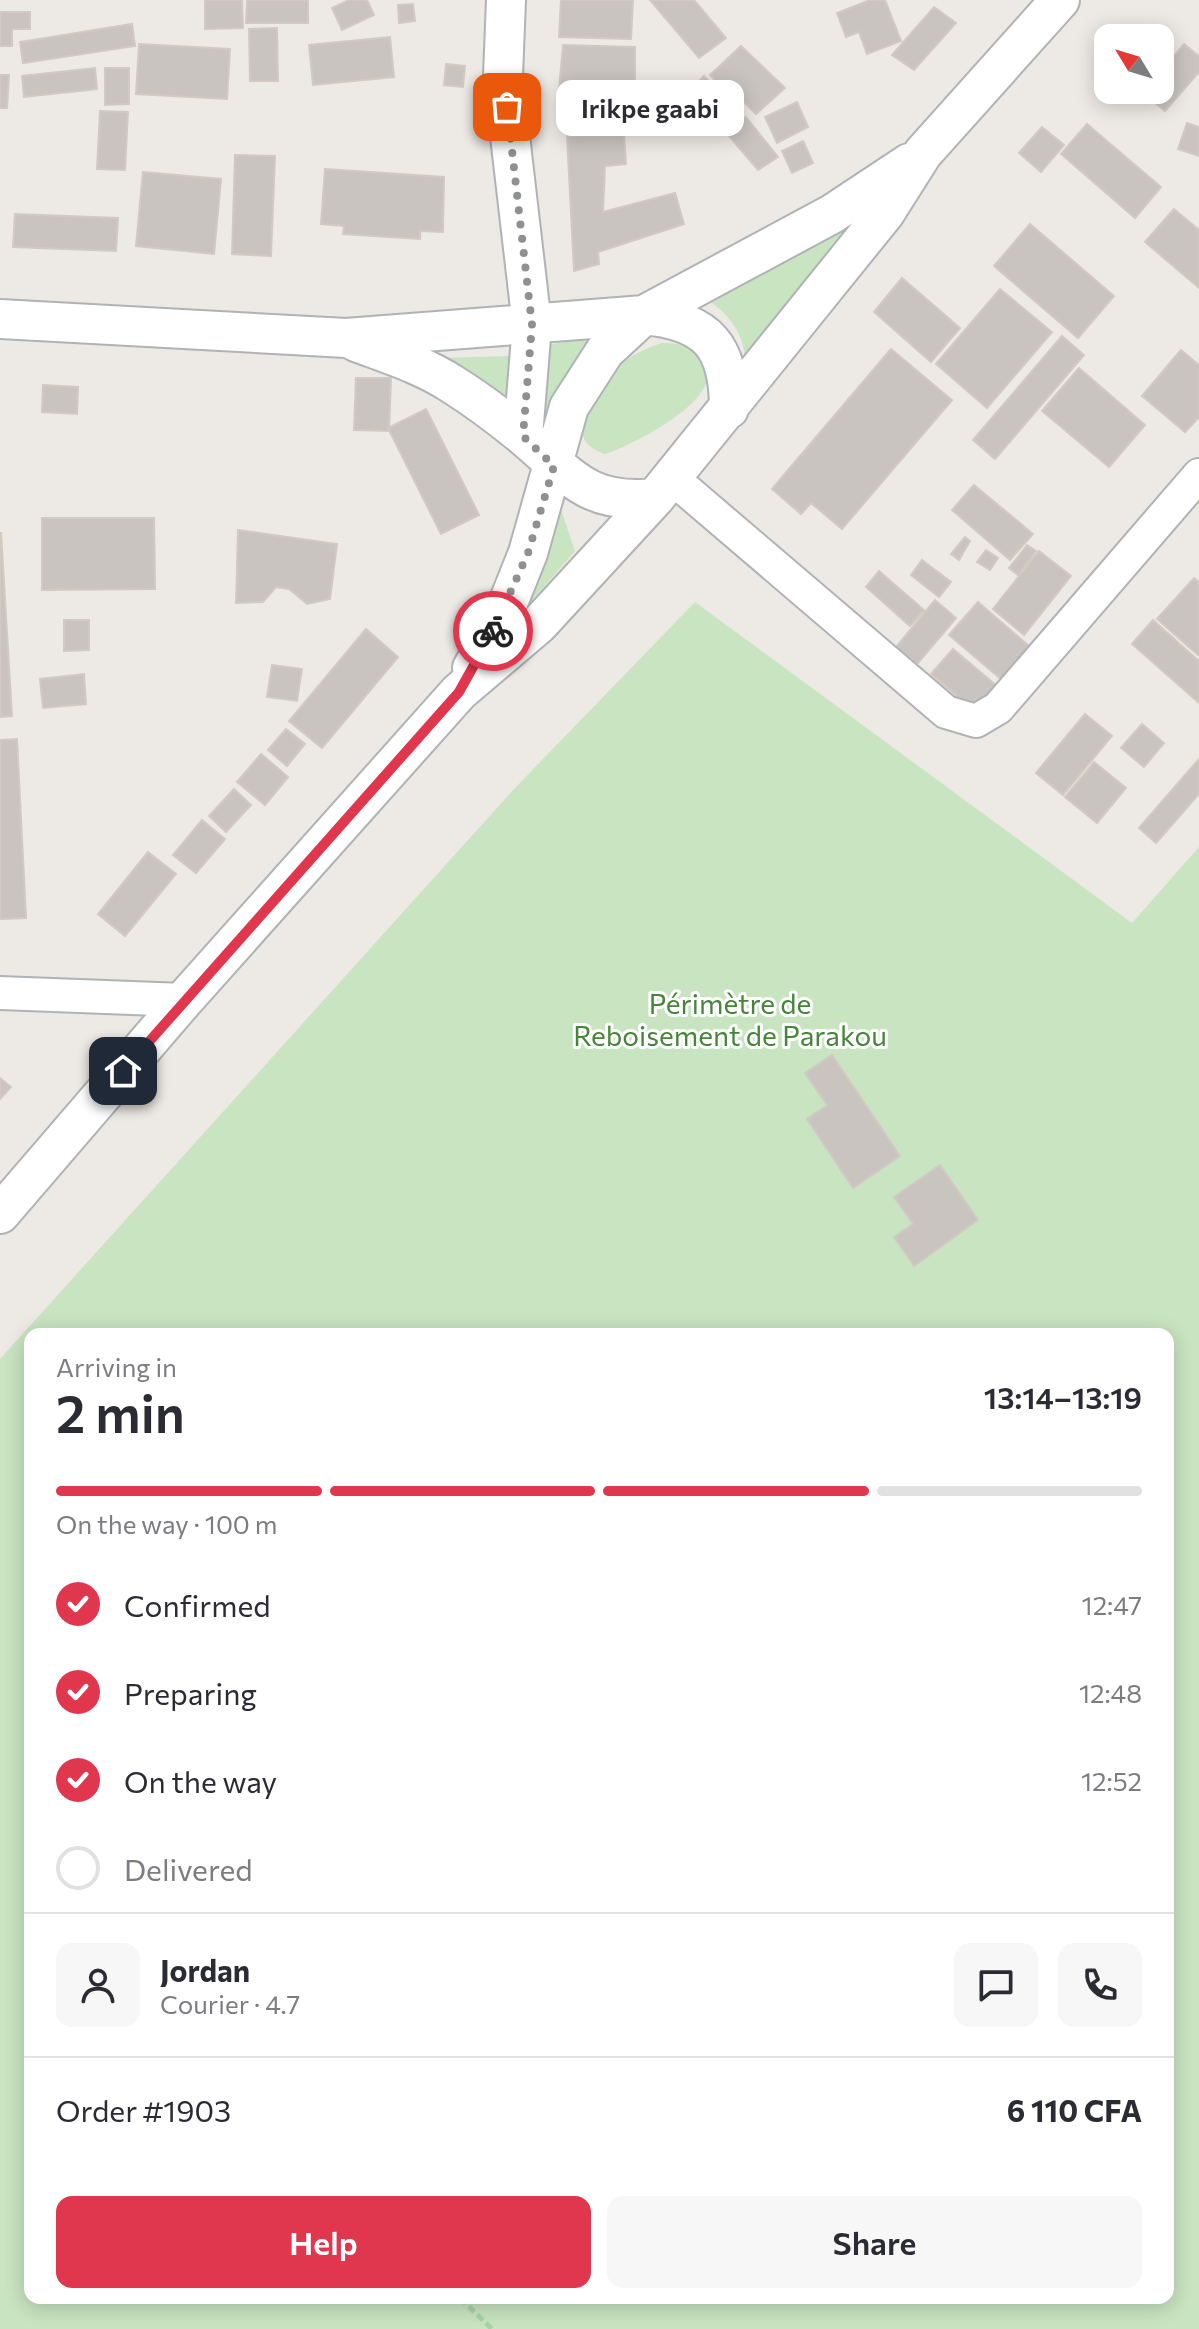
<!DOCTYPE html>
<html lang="en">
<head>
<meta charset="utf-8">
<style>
  body { margin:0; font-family:Commissioner,sans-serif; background:#f7f7f7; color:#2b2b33; height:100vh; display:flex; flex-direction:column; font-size:30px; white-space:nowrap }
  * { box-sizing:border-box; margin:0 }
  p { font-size:26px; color:#7c7c81 }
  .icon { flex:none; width:44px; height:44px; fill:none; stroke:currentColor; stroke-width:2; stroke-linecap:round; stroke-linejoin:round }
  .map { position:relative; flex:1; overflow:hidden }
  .side { position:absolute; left:24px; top:1328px; width:1150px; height:976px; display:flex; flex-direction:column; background:#fff; border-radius:16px; box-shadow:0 4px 20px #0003 }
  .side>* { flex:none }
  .needle { width:52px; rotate:308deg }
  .fabs { position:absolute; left:1094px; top:24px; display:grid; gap:16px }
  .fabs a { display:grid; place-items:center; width:80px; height:80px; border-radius:16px; background:#fff; box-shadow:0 4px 20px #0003; font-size:40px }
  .pin { position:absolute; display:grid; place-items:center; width:68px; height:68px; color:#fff; margin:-34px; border-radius:16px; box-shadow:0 4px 12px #0006 }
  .courier { position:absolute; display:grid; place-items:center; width:80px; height:80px; margin:-40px; border:6px solid #e0374e; border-radius:50%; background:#fff; color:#222; box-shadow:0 2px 10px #0007 }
  .bubble { position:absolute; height:56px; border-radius:16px; background:#fff; box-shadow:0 4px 20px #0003; font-size:26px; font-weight:600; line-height:56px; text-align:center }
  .overview em { font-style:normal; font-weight:600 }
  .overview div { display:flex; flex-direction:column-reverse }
  .overview { display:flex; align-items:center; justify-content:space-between; height:136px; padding:0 32px }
  h1 { font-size:52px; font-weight:600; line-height:60px }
  .bar { display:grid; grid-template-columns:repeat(4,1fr); gap:12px 8px; align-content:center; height:96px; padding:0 32px }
  .bar i { height:10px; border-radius:6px; background:#e1e1e2 }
  .bar .selected { background:#e0374e }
  .bar p { grid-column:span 4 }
  .line { display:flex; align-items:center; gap:20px; padding:0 32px; border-top:2px solid #e1e1e2 }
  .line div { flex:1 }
  .round { display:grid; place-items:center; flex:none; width:84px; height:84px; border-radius:16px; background:#f7f7f7 }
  ol { padding:0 32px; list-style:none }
  li { display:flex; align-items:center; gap:24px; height:88px }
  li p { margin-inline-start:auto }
  li .icon { padding:8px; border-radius:50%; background:#e0374e; color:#fff; stroke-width:4 }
  li:last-child { color:#7c7c81 }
  li i { width:44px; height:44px; border:4px solid #e1e1e2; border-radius:50% }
  .primary-button { display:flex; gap:16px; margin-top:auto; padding:16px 32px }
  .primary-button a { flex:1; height:92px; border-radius:16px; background:#e0374e; color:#fff; font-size:32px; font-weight:600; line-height:92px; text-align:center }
  .primary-button a+a { background:#f7f7f7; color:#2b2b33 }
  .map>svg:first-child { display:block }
</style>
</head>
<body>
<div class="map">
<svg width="1199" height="2329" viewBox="0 0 1199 2329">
  <rect width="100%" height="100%" fill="#ede9e4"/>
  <!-- green -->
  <path fill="#c9e4c1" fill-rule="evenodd" d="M855 216 746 361C743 334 731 316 709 301L774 267Z
    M602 332 563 378 543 414 546 346Z
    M662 343C678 343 690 345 702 358 735 395 631 446 605 454 555 439 597 383 623 363 635 353 647 348 662 343Z
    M512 356 507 408 437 358Z
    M560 507 575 551 509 627 549 550Z
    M695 602 1132 923 1199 847V2329H0V1359L515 788ZM30 1334H1168V2298H30Z"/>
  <!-- building -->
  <path fill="#c9c4c0" stroke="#d2cac2" stroke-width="2" d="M205 0H242L243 28 205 29Z
    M247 0H308V23H246Z
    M349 0H367L374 15 342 30 332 8Z
    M561 0H633L631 39 559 37Z
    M650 0H694L726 38 699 58Z
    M870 0H885L901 41 867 54 859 32 846 37 837 13Z
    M413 4 415 21 399 23 398 5Z
    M934 7 956 23 914 70 892 55Z
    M0 12H30V29H12V46H0Z
    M132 24 135 46 23 63 20 42Z
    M277 28 278 81H250L249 29Z
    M390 37 394 77 313 85 309 45Z
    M139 44 230 49 227 99 136 94Z
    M1184 44 1199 56V72L1165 111 1143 93 1160 90V73Z
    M563 45 635 47V95L559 90Z
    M741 46 785 88 756 114 735 93 730 96 710 75Z
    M446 64 465 66 463 87 444 85Z
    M95 68 97 89 24 97 22 76Z
    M105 68H129V104L105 105Z
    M0 75H9L7 108H0Z
    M704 76 728 100 694 132 669 114Z
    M797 102 808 127 777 143 765 117Z
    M100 111 128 112 125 170 97 169Z
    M746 117 778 157 758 170 723 129Z
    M1187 123 1199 127V156L1178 149Z
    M1087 124 1161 187 1135 218 1061 154Z
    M1042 127 1064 145 1041 172 1019 153Z
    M624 135 626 164 605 166 603 212 675 193 684 224 598 252 599 264 574 271 567 136Z
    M803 141 813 163 792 173 782 151Z
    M235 155 275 156 271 256 232 254Z
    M325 169 444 177 443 232 420 231V239L343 234 344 226 321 224Z
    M143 172 221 179 214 254 136 246Z
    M1174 209 1199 230V288L1145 242Z
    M15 214 118 218 116 251 13 247Z
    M1030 224 1114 296 1078 338 994 266Z
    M902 278 960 328 931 362 874 312Z
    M1000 289 1052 332 987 408 936 364Z
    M1062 336 1084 355 995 459 973 440Z
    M891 349 952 400 842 529 811 503 801 514 772 489Z
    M1181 350 1199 365V417L1185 432 1142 396Z
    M1079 368 1145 425 1109 467 1042 411Z
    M356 378H391L389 431 354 430Z
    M43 385 78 387 77 414 42 412Z
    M426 409 479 515 441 534 388 428Z
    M974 485 1033 534 1010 560 952 510Z
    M42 518H154L155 589 42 590Z
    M238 530 337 544 330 599 307 604 289 589 276 587 263 602 236 603Z
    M1 533 12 716 0 717V533Z
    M965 537 970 541 959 560 951 554Z
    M1027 545 1036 551 1018 575 1009 568Z
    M986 550 998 558 990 570 977 562Z
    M1039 551 1071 576 1024 635 993 609Z
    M922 560 951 582 939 597 911 575Z
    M879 571 924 610 910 626 866 587Z
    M1194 578 1199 582V656L1157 619Z
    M935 600 956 618 917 664 896 647Z
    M978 602 1036 652 1008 685 949 635Z
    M64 620H89V650L64 651Z
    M1153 620 1199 661V703L1132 644Z
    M366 629 398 657 322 748 289 721Z
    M953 649 1003 691 981 716 931 674Z
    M272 665 302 669 297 701 267 697Z
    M84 674 86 704 43 708 40 679Z
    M1085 714 1112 736 1063 795 1036 773Z
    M1142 724 1164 743 1144 767 1121 748Z
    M286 729 305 744 287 766 268 750Z
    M17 739 26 918 0 919V740Z
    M261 754 288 777 265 805 237 782Z
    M1199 759V794L1156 843 1139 828Z
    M1094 762 1126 788 1097 823 1065 797Z
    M234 789 251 805 226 832 209 816Z
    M202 820 225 839 196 873 173 855Z
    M148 852 176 874 125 936 98 914Z
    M832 1055 900 1156 853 1188 807 1119 827 1105 805 1073Z
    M0 1078 11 1087 0 1099Z
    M940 1165 978 1220 914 1266 894 1237 913 1224 894 1197Z"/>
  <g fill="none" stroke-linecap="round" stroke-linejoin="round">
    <!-- minor casing -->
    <g stroke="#afb3b5" stroke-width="36">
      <path id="minor" d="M672 478 946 712 976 721 998 708 1199 475
        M0 993 184 1000"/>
    </g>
    <!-- tertiary casing -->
    <g stroke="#afb3b5" stroke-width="42">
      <path id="tertiary" d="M506 0 503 76 532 325 523 436
        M0 319 346 338 644 315C708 321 729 346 729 409
        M356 342C388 354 423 365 452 384 476 399 500 417 522 435 570 475 586 505 655 498
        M472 668 506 608 528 553 569 407 605 351 644 315 832 214 909 163
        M0 1214 184 1000 459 692 539 624 655 498 885 213 923 153 1060 0"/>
    </g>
    <!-- path -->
    <path stroke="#a5d5a7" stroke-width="5" stroke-dasharray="8 4" stroke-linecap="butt" d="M460 2298 492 2329"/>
    <!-- minor -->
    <use href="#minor" stroke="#fff" stroke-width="32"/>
    <!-- tertiary -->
    <use href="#tertiary" stroke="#fff" stroke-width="38"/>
  </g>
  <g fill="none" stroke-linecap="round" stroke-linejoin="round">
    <!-- done -->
    <path stroke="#8f9190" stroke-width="8" stroke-dasharray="0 14.4" d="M493 631 528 553 554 466 523 436 532 325 507 107"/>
    <!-- route -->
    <path stroke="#e0374e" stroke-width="10" d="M123 1071 459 692 493 631"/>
  </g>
  <g text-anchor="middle" stroke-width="6" stroke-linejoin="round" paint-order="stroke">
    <!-- park labels -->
    <g font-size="28" fill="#46843a" stroke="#fff">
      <text x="730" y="1014">Périmètre de<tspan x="730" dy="32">Reboisement de Parakou</tspan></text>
    </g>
  </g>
</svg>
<div class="fabs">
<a><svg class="needle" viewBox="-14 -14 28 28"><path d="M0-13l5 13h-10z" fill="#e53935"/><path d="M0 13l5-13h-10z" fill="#7c7c81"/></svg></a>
</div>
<div class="pin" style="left:507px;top:107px;background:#ea580c"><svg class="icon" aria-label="bag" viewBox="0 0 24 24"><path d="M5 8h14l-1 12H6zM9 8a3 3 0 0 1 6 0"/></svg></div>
<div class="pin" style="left:123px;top:1071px;background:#1f2937"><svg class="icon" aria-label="home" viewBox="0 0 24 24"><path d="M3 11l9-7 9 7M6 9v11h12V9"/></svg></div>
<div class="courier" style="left:493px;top:631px"><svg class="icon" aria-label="bike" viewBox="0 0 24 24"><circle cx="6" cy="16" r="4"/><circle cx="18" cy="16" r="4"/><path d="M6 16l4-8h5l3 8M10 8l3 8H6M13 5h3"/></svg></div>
<div class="bubble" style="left:556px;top:80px;width:188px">Irikpe gaabi</div>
<section class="side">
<div class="overview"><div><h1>2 min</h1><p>Arriving in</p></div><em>13:14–13:19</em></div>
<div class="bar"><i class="selected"></i><i class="selected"></i><i class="selected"></i><i></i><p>On the way · 100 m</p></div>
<ol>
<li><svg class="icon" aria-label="check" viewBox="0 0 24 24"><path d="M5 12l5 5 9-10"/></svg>Confirmed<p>12:47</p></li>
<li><svg class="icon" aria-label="check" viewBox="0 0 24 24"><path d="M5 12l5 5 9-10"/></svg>Preparing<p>12:48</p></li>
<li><svg class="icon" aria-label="check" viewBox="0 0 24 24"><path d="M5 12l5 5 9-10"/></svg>On the way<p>12:52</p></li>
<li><i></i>Delivered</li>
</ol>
<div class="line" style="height:144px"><a class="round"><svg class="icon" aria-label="person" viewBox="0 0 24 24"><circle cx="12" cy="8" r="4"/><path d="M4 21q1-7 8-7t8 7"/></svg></a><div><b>Jordan</b><p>Courier · 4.7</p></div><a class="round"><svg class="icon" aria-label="chat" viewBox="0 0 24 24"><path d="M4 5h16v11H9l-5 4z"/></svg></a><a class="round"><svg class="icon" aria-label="phone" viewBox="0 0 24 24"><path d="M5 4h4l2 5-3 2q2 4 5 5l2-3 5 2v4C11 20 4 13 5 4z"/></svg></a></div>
<div class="line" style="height:104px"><div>Order #1903</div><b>6 110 CFA</b></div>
<div class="primary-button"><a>Help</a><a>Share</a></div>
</section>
</div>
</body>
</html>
